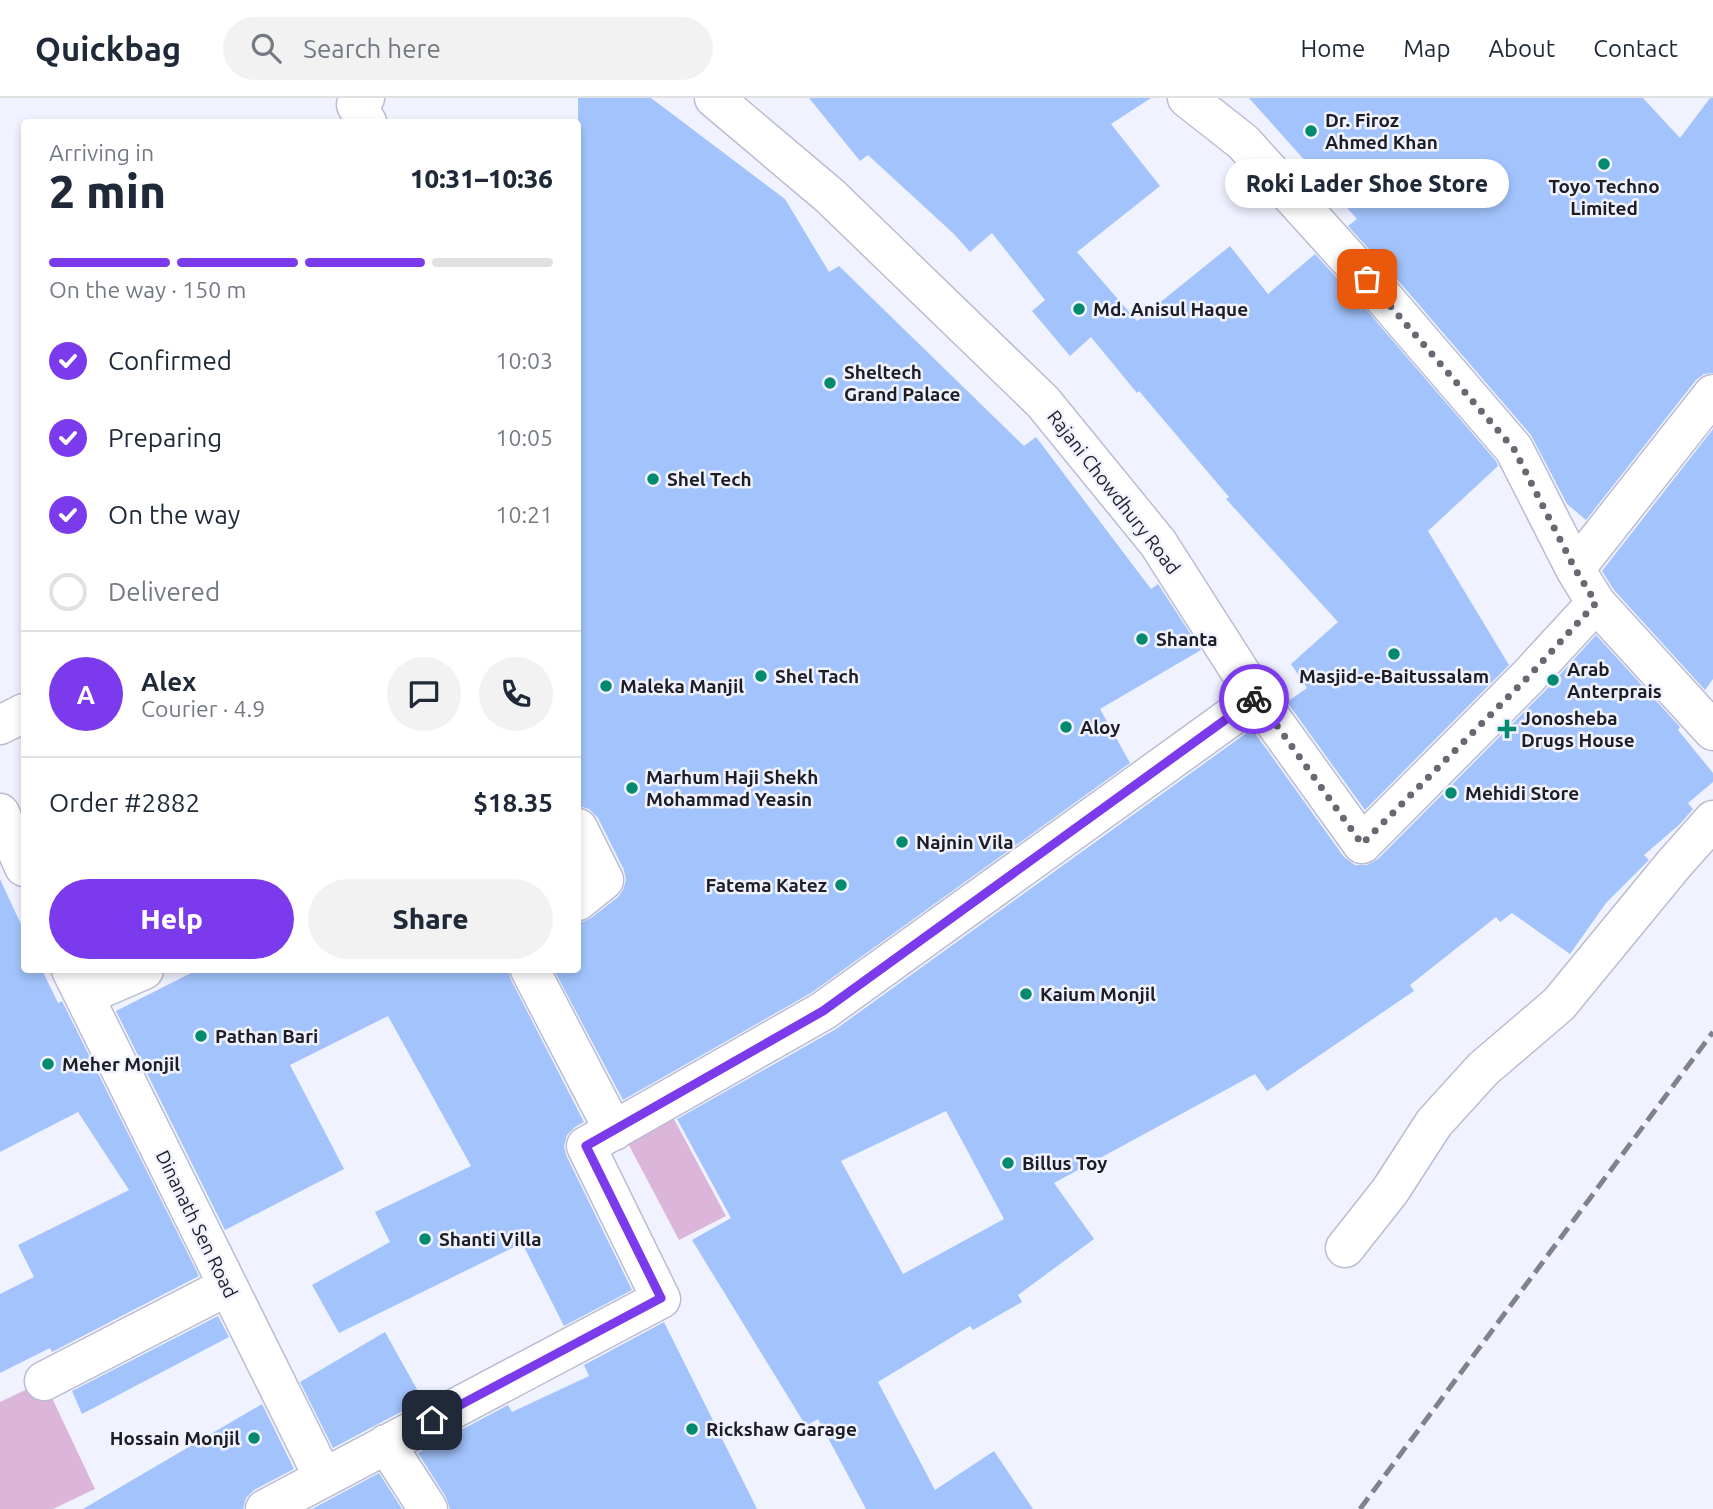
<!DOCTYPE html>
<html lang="en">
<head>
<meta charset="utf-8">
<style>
  body { margin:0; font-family:Ubuntu,sans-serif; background:#f2f2f3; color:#1f2937; height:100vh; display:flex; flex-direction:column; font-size:26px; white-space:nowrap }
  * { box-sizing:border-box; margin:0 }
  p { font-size:23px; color:#747a83 }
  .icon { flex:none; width:38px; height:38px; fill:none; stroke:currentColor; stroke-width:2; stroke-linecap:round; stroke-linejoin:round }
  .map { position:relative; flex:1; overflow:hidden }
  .sheet { position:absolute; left:21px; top:21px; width:560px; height:854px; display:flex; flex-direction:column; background:#fff; border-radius:7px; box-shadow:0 4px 10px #0003 }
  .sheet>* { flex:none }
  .pin { position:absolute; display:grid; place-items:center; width:60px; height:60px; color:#fff; margin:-30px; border-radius:14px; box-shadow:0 4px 10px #0006 }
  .courier { position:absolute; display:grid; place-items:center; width:70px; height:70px; margin:-35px; border:5px solid #7c3aed; border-radius:50%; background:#fff; color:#222; box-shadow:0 2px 9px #0007 }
  .bubble { position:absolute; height:49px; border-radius:24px; background:#fff; box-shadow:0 4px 10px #0003; font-size:23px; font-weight:800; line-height:49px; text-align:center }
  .head em { font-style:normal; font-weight:800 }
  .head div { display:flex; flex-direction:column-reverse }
  .head { display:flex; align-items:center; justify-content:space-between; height:119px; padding:0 28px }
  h1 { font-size:46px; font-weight:800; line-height:52px }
  .bar { display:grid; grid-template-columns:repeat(4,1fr); gap:10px 7px; align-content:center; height:84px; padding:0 28px }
  .bar i { height:9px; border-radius:5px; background:#e0e1e3 }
  .bar .on { background:#7c3aed }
  .bar p { grid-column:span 4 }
  .line { display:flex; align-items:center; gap:18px; padding:0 28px; border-top:2px solid #e0e1e3 }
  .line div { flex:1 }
  .round { display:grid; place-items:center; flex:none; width:74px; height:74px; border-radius:37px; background:#f2f2f3 }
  ol { padding:0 28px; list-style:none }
  li { display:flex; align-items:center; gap:21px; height:77px }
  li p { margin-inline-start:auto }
  li .icon { padding:7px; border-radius:50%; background:#7c3aed; color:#fff; stroke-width:4 }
  li:last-child { color:#747a83 }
  li i { width:38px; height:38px; border:4px solid #e0e1e3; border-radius:50% }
  .cta { display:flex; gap:14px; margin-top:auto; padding:14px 28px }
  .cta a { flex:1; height:80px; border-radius:42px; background:#7c3aed; color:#fff; font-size:28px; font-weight:800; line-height:80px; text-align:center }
  .cta a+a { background:#f2f2f3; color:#1f2937 }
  header { display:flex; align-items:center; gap:42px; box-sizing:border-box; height:98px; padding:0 35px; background:#fff; border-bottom:2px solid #e0e1e3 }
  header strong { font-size:33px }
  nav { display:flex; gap:38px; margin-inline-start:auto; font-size:24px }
  .search { width:490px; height:63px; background:#f2f2f3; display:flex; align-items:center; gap:18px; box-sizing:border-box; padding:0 24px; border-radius:38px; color:#747a83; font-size:26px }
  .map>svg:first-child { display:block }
</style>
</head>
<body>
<header>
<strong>Quickbag</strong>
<div class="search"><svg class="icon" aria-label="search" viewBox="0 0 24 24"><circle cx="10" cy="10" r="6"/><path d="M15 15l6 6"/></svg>Search here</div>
<nav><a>Home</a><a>Map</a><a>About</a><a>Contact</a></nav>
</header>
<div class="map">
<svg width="1713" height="1411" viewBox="0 0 1713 1411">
  <rect width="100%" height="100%" fill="#f1f2ff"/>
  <!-- green -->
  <path fill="#dbb6da" d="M668 1010 726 1118 679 1142 622 1034Z
    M44 1283 95 1391 53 1411H0V1304Z"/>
  <!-- building -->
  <path fill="#a2c3fc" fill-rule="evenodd" d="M578 0H651L785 101 829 174 839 168 1024 348 1036 339 1151 491 1158 486 1201 552 1100 611 1130 665 811 895 623 1002 554 872H578V824H582L591 820 618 799 623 792 626 782 624 772 598 720 589 711 578 708Z
    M809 0H1151L1111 26 1160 88 1077 154 1137 223 1230 148 1268 196 1315 156 1369 215 1496 363 1498 368 1428 433 1509 567 1365 712 1287 604 1307 590 1291 566 1338 524 1226 401 1229 399 1139 293 1137 295 1091 239 1070 258 1032 213 1045 202 992 135 970 154 955 137 868 57 860 63Z
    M1249 0H1643L1680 40 1710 0H1713V275L1704 276 1696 282 1586 422 1567 406 1531 337 1402 187 1348 128 1357 121Z
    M1713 331V581L1705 592 1614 492 1602 473Z
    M1596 537 1680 629 1678 632 1713 675V684L1688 705 1693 711 1680 726 1644 757 1649 762 1606 805 1570 856 1512 815 1500 824 1496 819 1410 887 1414 893 1267 993 1255 976 1054 1085 1094 1141 1018 1197 1022 1204 973 1232 970 1228 878 1284 935 1392 994 1353 1033 1411H866L818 1321 806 1328 692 1142 731 1120 677 1021 836 931 1252 631 1344 759 1355 767H1367L1378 761 1544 594ZM946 1013 1004 1121 903 1176 841 1063Z
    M0 781 24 833V872H42L58 905 62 903 199 1178 52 1254 50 1250 0 1275V1196L34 1179 18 1147 129 1092 78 1014 0 1054Z
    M197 872H508L511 882 584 1024 575 1029 567 1037 564 1048 566 1057 632 1192 564 1228 522 1145 339 1235 312 1187 390 1144 375 1114 471 1068 388 918 290 967 344 1071 225 1132 116 913Z
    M218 1218 229 1239 82 1316 72 1293Z
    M664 1224 757 1411H450L446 1399 418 1355 508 1307 512 1314 589 1278 584 1267Z
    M385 1234 423 1302 333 1350 300 1284Z
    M262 1306 294 1371 254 1392 246 1400 243 1411H83Z
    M379 1375 402 1411H312Z"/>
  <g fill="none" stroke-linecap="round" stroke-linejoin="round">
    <!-- minor casing -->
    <g stroke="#bbbcd1" stroke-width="41">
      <path id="minor" d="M365 0 356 7 367 24
        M714 0 830 98 1043 304 1158 445 1257 600 1362 746 1528 579 1596 505 1713 633
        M1187 0 1243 44 1385 201 1514 351 1575 471 1596 505
        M1575 471 1713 296
        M0 627 24 615
        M0 715 24 769
        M578 730 604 782 578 803
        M71 872 323 1379
        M530 872 614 1033
        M84 898 144 872
        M1345 1150 1390 1093 1434 1025 1483 971 1559 906 1674 766 1713 722
        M44 1283 228 1188
        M386 1346 428 1411
        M265 1411 661 1201 586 1048 823 913 1257 600"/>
    </g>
    <!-- minor -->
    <use href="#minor" stroke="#fff" stroke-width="38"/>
    <!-- rail -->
    <path stroke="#82828c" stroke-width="5" stroke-dasharray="14 7" stroke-linecap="butt" d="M1360 1411 1713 934"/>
  </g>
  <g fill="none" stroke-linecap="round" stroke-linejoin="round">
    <!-- done -->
    <path stroke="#676871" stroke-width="7" stroke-dasharray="0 12.6" d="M1254 601 1257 600 1362 746 1528 579 1596 505 1575 471 1514 351 1367 181"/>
    <!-- route -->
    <path stroke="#7c3aed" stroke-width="9" d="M432 1322 661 1200 586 1048 823 913 1254 601"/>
  </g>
  <!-- markers -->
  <g fill="#018a70" stroke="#f1f2ff" stroke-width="2.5">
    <circle cx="1311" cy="33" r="7"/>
    <circle cx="1604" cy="66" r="7"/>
    <circle cx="1079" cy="211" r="7"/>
    <circle cx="830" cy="285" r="7"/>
    <circle cx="653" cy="381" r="7"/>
    <circle cx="1142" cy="541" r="7"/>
    <circle cx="1394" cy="556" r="7"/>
    <circle cx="761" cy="578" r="7"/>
    <circle cx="1553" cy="582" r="7"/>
    <circle cx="606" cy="588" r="7"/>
    <circle cx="1066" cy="629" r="7"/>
    <path d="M1503.5 620.5h7v7h7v7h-7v7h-7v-7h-7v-7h7z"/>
    <circle cx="632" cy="690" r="7"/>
    <circle cx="1451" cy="695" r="7"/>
    <circle cx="902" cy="744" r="7"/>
    <circle cx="841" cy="787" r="7"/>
    <circle cx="1026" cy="896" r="7"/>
    <circle cx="201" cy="938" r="7"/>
    <circle cx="48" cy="966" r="7"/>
    <circle cx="1008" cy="1065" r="7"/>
    <circle cx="425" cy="1141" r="7"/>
    <circle cx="692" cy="1331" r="7"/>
    <circle cx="254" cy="1340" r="7"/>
  </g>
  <g text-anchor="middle" stroke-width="5" stroke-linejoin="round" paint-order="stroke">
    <!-- poi labels -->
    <g font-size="19" font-weight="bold" fill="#1d1d25" stroke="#f1f2ff" text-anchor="start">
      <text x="1325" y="29">Dr. Firoz<tspan x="1325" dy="22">Ahmed Khan</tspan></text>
      <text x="1604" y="95" text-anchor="middle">Toyo Techno<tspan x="1604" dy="22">Limited</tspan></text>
      <text x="1093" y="218">Md. Anisul Haque</text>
      <text x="844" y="281">Sheltech<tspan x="844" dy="22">Grand Palace</tspan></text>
      <text x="667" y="388">Shel Tech</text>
      <text x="1156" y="548">Shanta</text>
      <text x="1567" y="578">Arab<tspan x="1567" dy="22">Anterprais</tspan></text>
      <text x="775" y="585">Shel Tach</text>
      <text x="1394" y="585" text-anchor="middle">Masjid-e-Baitussalam</text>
      <text x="620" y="595">Maleka Manjil</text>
      <text x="1521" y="627">Jonosheba<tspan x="1521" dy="22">Drugs House</tspan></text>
      <text x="1080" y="636">Aloy</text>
      <text x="646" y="686">Marhum Haji Shekh<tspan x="646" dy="22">Mohammad Yeasin</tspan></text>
      <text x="1465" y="702">Mehidi Store</text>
      <text x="916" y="751">Najnin Vila</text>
      <text x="827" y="794" text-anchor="end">Fatema Katez</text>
      <text x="1040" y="903">Kaium Monjil</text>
      <text x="215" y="945">Pathan Bari</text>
      <text x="62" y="973">Meher Monjil</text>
      <text x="1022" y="1072">Billus Toy</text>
      <text x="439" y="1148">Shanti Villa</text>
      <text x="706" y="1338">Rickshaw Garage</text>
      <text x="240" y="1347" text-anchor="end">Hossain Monjil</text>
    </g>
    <!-- street labels -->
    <g font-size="19" fill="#1d1d25" stroke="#f1f2ff">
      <text transform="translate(1114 394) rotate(52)" y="7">Rajani Chowdhury Road</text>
      <text transform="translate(197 1126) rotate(64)" y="7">Dinanath Sen Road</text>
    </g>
  </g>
</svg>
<div class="pin" style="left:1367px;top:181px;background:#ea580c"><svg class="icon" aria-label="bag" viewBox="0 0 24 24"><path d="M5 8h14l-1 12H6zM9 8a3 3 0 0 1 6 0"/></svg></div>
<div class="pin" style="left:432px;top:1322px;background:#1f2937"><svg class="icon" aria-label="home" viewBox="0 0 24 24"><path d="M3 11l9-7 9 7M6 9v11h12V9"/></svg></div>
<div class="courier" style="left:1254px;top:601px"><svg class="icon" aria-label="bike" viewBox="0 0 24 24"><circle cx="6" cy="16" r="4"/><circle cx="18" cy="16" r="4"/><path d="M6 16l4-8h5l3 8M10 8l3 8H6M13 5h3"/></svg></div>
<div class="bubble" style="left:1225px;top:61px;width:284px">Roki Lader Shoe Store</div>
<section class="sheet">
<div class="head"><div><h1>2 min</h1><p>Arriving in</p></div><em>10:31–10:36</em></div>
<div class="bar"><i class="on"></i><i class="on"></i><i class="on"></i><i></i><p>On the way · 150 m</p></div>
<ol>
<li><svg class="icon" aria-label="check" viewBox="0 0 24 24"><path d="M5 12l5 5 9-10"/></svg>Confirmed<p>10:03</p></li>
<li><svg class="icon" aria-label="check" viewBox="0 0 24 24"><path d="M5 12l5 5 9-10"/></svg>Preparing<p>10:05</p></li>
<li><svg class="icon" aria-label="check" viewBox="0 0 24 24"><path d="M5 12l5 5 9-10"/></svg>On the way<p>10:21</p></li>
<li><i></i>Delivered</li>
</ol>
<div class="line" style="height:126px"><b class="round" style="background:#7c3aed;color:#fff">A</b><div><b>Alex</b><p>Courier · 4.9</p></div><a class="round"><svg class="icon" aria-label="chat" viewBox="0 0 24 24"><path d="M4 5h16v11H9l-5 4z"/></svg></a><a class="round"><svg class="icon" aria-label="phone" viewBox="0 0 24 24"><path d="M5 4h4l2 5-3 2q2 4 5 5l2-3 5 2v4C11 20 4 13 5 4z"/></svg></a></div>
<div class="line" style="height:91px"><div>Order #2882</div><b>$18.35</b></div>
<div class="cta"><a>Help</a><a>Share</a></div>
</section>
</div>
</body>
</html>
